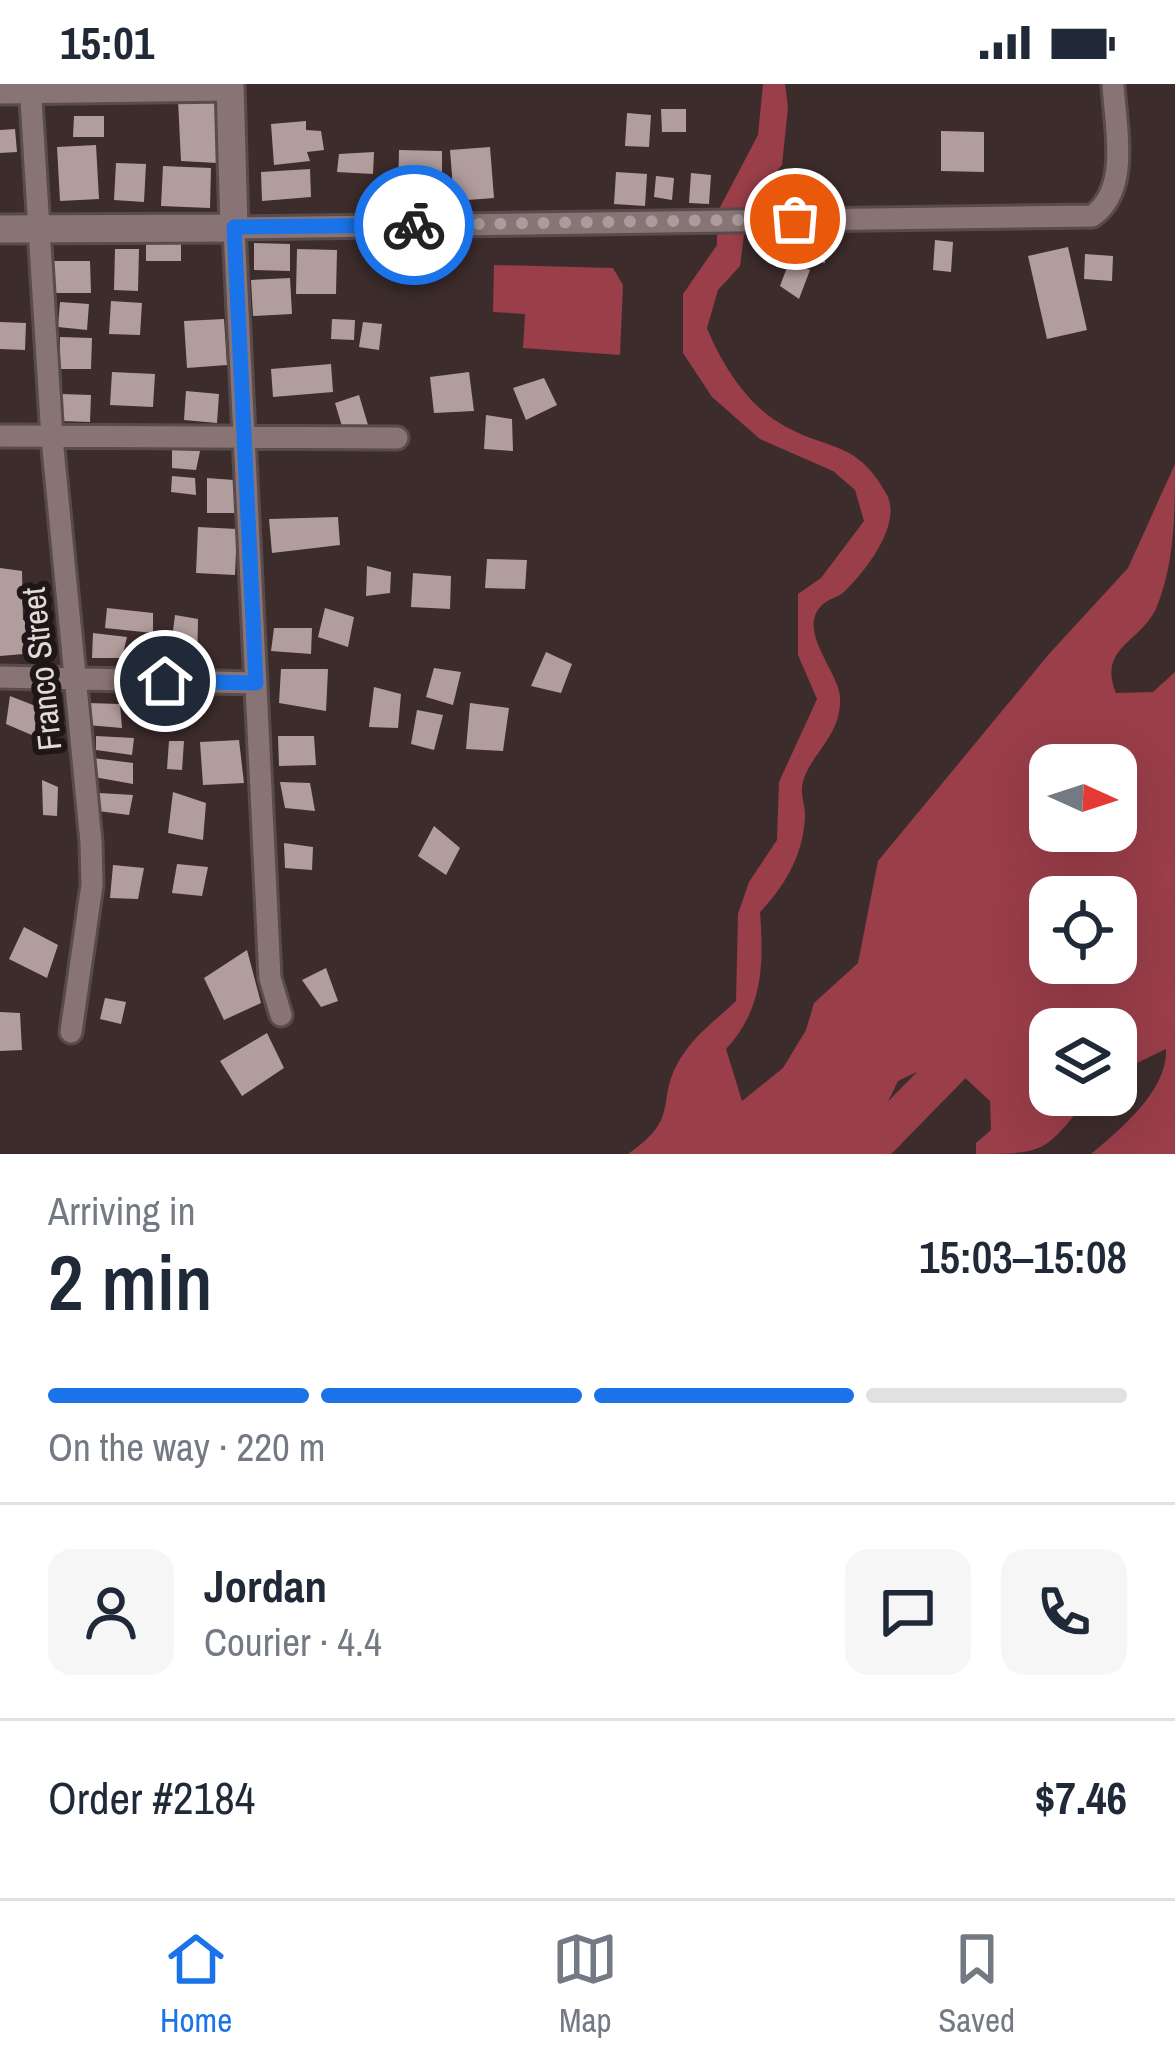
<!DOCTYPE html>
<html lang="en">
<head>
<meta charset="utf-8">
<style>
  body { margin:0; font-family:"Archivo Narrow",sans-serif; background:#f6f6f7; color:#1f2937; height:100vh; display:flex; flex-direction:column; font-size:45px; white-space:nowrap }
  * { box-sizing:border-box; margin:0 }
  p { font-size:39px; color:#747a83 }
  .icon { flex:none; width:66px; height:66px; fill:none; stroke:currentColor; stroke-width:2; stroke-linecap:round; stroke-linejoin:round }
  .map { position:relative; height:1070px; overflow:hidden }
  .sheet { display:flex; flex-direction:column; background:#fff; flex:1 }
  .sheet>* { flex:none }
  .needle { width:78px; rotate:93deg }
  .tools { position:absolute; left:1029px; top:660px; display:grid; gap:24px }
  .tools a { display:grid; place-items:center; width:108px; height:108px; border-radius:24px; background:#fff; box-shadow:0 12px 48px #0002; font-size:60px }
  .pin { position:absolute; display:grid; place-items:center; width:102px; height:102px; color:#fff; margin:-51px; border:6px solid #fff; border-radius:50%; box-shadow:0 3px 12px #0007 }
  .courier { position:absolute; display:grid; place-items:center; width:120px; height:120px; margin:-60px; border:9px solid #1a73e8; border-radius:50%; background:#fff; color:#222; box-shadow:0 3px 15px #0007 }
  .headline em { font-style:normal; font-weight:600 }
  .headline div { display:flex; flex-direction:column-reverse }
  .headline { display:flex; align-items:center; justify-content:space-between; height:204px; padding:0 48px }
  h1 { font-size:78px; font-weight:600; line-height:90px }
  .bar { display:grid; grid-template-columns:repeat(4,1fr); gap:18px 12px; align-content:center; height:144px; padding:0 48px }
  .bar i { height:15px; border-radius:9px; background:#e0e1e3 }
  .bar .on { background:#1a73e8 }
  .bar p { grid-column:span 4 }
  .line { display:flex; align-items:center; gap:30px; padding:0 48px; border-top:3px solid #e0e1e3 }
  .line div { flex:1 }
  .round { display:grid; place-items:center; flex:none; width:126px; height:126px; border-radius:24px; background:#f6f6f7 }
  .status { display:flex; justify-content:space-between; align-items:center; height:84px; padding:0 60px; background:#fff; direction:ltr }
  .status svg { height:33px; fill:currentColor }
  .menu { display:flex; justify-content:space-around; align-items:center; height:168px; border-top:3px solid #e0e1e3; background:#fff; font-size:33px; color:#747a83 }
  .menu a { display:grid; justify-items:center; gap:6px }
  .menu .on { color:#1a73e8 }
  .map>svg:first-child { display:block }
</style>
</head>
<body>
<div class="status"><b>15:01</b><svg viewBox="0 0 49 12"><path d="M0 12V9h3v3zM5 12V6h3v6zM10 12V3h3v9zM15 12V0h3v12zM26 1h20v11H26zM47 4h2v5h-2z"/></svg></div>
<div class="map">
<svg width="1175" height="1070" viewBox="0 0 1175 1070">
  <rect width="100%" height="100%" fill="#3d2c2c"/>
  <!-- water -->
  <path fill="#9a3e49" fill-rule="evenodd" d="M763 0H785L788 23 782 81 748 120 740 182 718 206 707 244C720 277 746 319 778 338 825 368 856 353 887 411 902 440 866 487 845 507 839 513 828 515 822 521 796 546 839 588 840 613 842 655 806 672 802 703 801 712 805 722 805 731 804 769 786 801 760 828 764 881 763 925 726 965L742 1017 783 984 806 946 814 919 858 879 878 777 1049 570 1128 484 1175 380C1175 430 1175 481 1155 527 1137 560 1098 565 1116 609L1153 608 1175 588V1070H1091C1121 1045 1168 1006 1166 965L1116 989V945H1050V1011H1090C1046 1067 1048 1070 976 1070V1059L991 1046 990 1017 963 992 929 982 898 997 882 1030 847 1070H628C684 1032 653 1016 682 972 697 949 716 936 736 917L738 830 749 798 777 756 779 698 817 615 798 571V510L821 494 864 437 855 406 833 387 760 355 712 313 683 269V210L717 161V129L758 51ZM1050 681H1116V747H1050ZM1050 813H1116V879H1050Z
    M494 181 613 184 623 201 620 271 523 264 525 230 493 228Z"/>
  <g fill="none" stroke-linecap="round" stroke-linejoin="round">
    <!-- river -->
    <path stroke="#9a3e49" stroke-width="39" d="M864 1070 1051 879"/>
  </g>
  <!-- building -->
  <path fill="#b29d9d" d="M178 16H217V79L181 77Z
    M661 25H686V48H662Z
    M627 29 651 31 649 63 625 62Z
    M74 32H104V53H73Z
    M306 37V46L321 47 324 66 307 68 310 77 274 81 271 40Z
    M15 45 17 68 0 69V46Z
    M941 47 984 48V88L941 87Z
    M96 61 99 115 60 117 57 63Z
    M490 63 494 114 454 117 450 66Z
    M399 66 442 67V115L398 114Z
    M374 68 373 90 337 88 339 70Z
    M116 79 146 80 144 118 114 116Z
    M163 82 211 84 210 124 161 122Z
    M310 85 311 113 262 117 261 88Z
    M616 88 647 90 645 122 614 120Z
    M691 89 711 91 709 120 689 119Z
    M656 92 674 94 672 116 654 113Z
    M935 156 953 158 951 188 933 186Z
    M825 158V179L804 176 806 160Z
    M146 159H181V177H146Z
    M254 159 290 160V187L254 186Z
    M1068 163 1087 246 1047 255 1028 172Z
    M115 165H139L138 207 114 206Z
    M297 165 337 166 336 210H296Z
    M1085 170 1113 172 1112 197 1084 195Z
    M53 177H90L91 209H54Z
    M789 178 810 186 799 215 780 202Z
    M290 194 292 230 253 232 251 196Z
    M111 217 142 219 140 251 109 250Z
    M60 218 89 220 87 246 58 243Z
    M224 235 227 281 187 284 184 237Z
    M332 235 355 236 354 256 331 255Z
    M0 238 26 239 25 266 0 265Z
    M363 238 382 240 379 266 359 263Z
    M60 253 92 254 91 285H60Z
    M331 280 333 308 273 313 271 285Z
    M112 288 155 290 153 323 110 321Z
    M469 288 474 327 434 329 430 293Z
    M544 294 557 321 526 336 513 304Z
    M186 307 219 310 217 339 184 336Z
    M62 310 91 311 90 338 61 337Z
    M359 311 368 341 344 349 335 319Z
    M486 331 512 335 513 367 484 365Z
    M172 366 200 367 196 386 172 384Z
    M172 392 195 394 196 411 171 408Z
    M207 394 234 396 237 429H207Z
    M338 433 340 461 272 469 269 435Z
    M198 443 237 445 235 491 196 489Z
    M487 475 527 476 525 505 485 504Z
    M367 482 391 488 390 509 366 512Z
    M0 484 22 487 23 536 48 535 47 568 0 572Z
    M413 489 451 492 450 525 411 523Z
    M107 524 153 529V549L105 544Z
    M325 524 354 533 348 563 318 553Z
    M175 531 198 535 197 582 169 579Z
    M274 544H312L311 570 271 567Z
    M93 549 127 553 122 574H92Z
    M546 568 572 580 561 609 531 602Z
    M434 584 461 588 453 621 426 613Z
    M281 585H328L326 627 279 619Z
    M374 603 401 610 398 644 369 643Z
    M10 612 38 623 34 652 6 640Z
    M88 619 120 620 122 644 87 641Z
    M470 619 509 624 503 667 466 665Z
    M417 626 443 631 434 666 411 660Z
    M96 652 134 654 132 671 96 666Z
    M278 652H314L316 681 279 682Z
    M239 656 244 699 203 701 200 658Z
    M169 657H184L182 686 167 685Z
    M93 674 133 679V700L94 693Z
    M42 696 58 703 57 732 43 731Z
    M280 698 310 699 315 727 285 724Z
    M173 708 206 719 203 756 168 749Z
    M99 709 133 711 129 731 98 727Z
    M434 742 460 764 446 791 418 772Z
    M284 759 313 763 312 786 285 784Z
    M177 780 208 783 202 812 172 809Z
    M113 781 144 784 138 815 110 814Z
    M24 843 58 861 47 894 9 875Z
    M247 866 261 919 224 936 204 894Z
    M326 884 338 917 321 923 302 896Z
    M105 914 126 918 121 940 100 935Z
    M0 928 20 929 22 966 0 967Z
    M267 949 284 984 242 1012 220 977Z"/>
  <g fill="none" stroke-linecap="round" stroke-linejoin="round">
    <!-- minor casing -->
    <g stroke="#594b4c" stroke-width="27">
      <path id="minor" d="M30 0 52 354 91 758 92 801 71 948
        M0 9 231 6
        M0 352 397 354
        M0 593 256 599
        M281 931 270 894 234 144 1092 132C1131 106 1115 41 1113 0"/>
    </g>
    <!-- tertiary casing -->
    <g stroke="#594b4c" stroke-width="33">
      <path id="tertiary" d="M0 145 234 144 230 0"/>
    </g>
    <!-- minor -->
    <use href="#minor" stroke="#897475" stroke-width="21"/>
    <!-- tertiary -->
    <use href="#tertiary" stroke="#897475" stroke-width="27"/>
  </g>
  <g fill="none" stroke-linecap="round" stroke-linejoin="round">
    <!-- done -->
    <path stroke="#aa9c9c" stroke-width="12" stroke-dasharray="0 21.6" d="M414 141 795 135"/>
    <!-- route -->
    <path stroke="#1a73e8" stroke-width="15" d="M165 597 256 599 234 143 414 141"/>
  </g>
  <g text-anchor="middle" stroke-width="12" stroke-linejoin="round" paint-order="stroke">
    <!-- street labels -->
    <g font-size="33" fill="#e4d9d9" stroke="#1e1617">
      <text transform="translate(41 585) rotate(-96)" y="12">Franco Street</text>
    </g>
  </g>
</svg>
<div class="tools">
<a><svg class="needle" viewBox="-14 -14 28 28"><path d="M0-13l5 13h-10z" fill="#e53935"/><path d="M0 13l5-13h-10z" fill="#747a83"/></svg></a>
<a><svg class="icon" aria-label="locate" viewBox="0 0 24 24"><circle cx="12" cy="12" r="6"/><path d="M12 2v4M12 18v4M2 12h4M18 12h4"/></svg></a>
<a><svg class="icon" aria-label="layers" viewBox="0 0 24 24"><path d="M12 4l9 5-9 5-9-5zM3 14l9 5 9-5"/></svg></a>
</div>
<div class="pin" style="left:795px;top:135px;background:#ea580c"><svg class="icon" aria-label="bag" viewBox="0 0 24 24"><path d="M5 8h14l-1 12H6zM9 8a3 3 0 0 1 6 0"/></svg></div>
<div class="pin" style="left:165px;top:597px;background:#1f2937"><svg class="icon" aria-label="home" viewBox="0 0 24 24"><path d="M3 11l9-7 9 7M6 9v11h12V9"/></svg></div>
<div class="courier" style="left:414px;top:141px"><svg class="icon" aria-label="bike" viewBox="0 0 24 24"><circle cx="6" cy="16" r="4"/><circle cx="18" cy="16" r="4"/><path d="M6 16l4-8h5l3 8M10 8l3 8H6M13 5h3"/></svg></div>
</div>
<section class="sheet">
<div class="headline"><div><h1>2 min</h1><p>Arriving in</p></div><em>15:03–15:08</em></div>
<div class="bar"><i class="on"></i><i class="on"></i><i class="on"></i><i></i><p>On the way · 220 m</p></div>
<div class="line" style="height:216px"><a class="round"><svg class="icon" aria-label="person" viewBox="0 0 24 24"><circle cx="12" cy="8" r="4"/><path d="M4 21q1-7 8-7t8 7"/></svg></a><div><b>Jordan</b><p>Courier · 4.4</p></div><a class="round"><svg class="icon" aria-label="chat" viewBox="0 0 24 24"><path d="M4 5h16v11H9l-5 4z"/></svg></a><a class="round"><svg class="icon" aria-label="phone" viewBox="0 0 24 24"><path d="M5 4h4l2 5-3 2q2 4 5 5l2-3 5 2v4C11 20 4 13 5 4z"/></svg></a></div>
<div class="line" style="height:156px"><div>Order #2184</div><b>$7.46</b></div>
</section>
<nav class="menu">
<a class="on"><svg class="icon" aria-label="home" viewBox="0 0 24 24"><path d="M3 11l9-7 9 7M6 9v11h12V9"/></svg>Home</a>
<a><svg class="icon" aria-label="map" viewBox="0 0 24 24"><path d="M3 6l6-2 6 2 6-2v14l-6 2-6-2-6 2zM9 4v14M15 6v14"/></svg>Map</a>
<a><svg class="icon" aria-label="saved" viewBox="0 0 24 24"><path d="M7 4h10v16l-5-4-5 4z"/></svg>Saved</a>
</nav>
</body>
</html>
